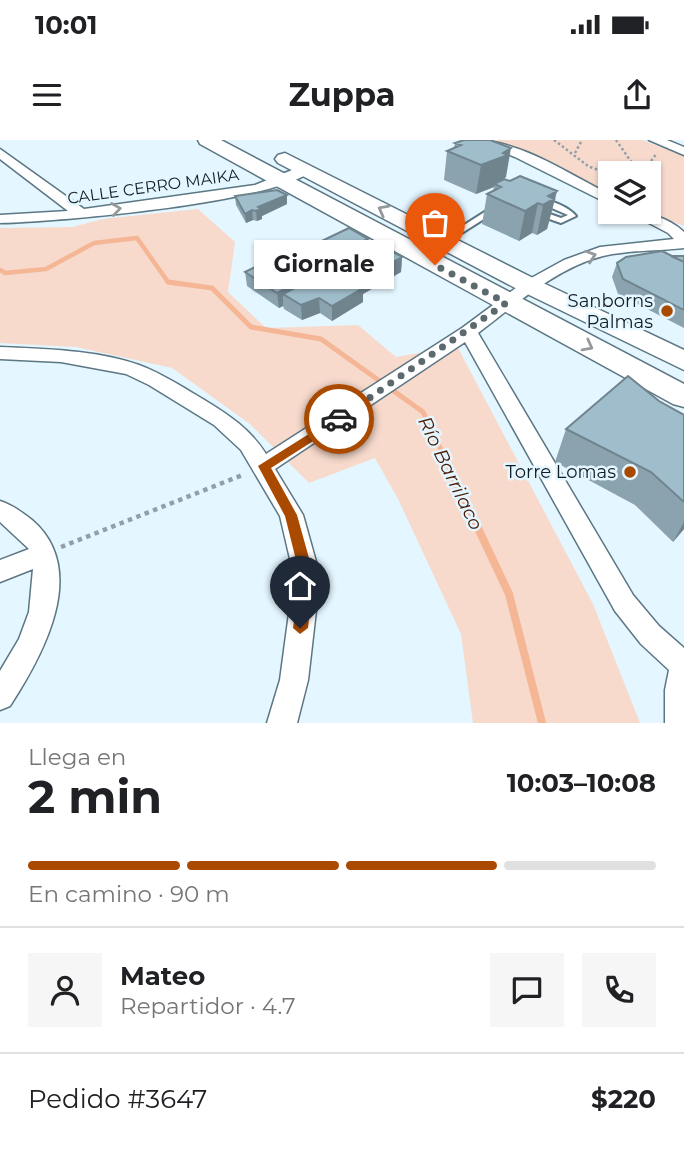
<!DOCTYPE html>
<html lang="es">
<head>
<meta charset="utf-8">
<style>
  body { margin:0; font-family:Montserrat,sans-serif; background:#f6f6f6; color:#202124; height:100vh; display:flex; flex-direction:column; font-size:26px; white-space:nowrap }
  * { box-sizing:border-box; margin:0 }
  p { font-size:23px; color:#757577 }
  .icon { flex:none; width:38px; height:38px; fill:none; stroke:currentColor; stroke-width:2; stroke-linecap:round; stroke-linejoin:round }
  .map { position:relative; height:583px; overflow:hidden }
  .details { display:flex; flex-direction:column; background:#fff; flex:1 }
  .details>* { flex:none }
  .tools { position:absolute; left:598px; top:21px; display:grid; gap:14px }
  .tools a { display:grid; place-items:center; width:63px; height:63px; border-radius:0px; background:#fff; box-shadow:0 2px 5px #0004; font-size:35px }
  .pin { position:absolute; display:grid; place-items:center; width:60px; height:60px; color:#fff; margin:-72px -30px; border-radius:50% 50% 50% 0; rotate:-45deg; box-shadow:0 0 7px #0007 }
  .pin .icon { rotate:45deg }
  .courier { position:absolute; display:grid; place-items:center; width:70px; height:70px; margin:-35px; border:5px solid #aa4a00; border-radius:50%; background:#fff; color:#222; box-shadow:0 2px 9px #0007 }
  .bubble { position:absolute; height:49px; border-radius:0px; background:#fff; box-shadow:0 2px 5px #0004; font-size:23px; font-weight:700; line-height:49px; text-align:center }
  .overview em { font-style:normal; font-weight:700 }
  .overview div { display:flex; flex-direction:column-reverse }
  .overview { display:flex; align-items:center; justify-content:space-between; height:119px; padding:0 28px }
  h1 { font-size:46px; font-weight:700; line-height:52px }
  .bar { display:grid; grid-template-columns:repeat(4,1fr); gap:10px 7px; align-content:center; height:84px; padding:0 28px }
  .bar i { height:9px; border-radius:5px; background:#e0e0e0 }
  .bar .current { background:#aa4a00 }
  .bar p { grid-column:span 4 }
  .line { display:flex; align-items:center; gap:18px; padding:0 28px; border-top:2px solid #e0e0e0 }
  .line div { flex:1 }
  .round { display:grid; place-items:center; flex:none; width:74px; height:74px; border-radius:0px; background:#f6f6f6 }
  .status { display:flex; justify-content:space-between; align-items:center; height:49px; padding:0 35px; background:#fff; direction:ltr }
  .status svg { height:19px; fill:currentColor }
  header { display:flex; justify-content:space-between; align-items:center; height:91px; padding:0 28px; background:#fff; font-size:32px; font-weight:700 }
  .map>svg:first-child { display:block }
</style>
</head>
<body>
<div class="status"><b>10:01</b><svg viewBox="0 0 49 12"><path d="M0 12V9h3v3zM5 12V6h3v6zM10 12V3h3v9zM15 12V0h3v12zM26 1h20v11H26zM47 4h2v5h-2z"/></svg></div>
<header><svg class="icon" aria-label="menu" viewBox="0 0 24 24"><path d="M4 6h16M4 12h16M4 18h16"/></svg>Zuppa<svg class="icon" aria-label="share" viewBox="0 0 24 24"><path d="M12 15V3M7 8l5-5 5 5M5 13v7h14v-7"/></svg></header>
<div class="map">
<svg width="684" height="583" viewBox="0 0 684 583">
  <rect width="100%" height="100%" fill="#e4f6ff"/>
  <!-- green -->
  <path fill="#f7dacc" d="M493 0H642L684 16V86L647 72H649V33H611V55L525 11Z
    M198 69 235 102 228 152 266 188 358 185 396 217 457 206 593 464 640 583H473L461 494 399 361 375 318 309 343 250 284 172 228 76 207 0 203V88L72 87 103 79Z"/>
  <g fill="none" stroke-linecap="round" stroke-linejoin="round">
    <!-- stream-far2 -->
    <path stroke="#f5b696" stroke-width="4.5" d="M0 130 5 133 46 129 94 103 137 98 168 142 180 144"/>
    <!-- stream-far1 -->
    <path stroke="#f5b696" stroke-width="5" d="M168 142 212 148 251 187 321 199 423 272 452 333"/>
    <!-- stream -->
    <path stroke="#f5b696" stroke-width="8" d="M451 331 509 454 542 583"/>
    <!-- lane casing -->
    <g stroke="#5c7784" stroke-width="4">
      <path id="lane" d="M540 59C551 60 569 67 576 76L561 83 535 74 534 72 538 70 561 78 568 75 540 63Z
        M491 68 498 70 446 103H443L439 101Z"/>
    </g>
    <!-- street casing -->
    <g stroke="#5c7784" stroke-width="3">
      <path id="street" d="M473 0C521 0 568 34 611 55V65L515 17Z
        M649 0H667L684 7V15Z
        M0 9 84 69 255 45 302 26 307 25 314 29C279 63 55 82 0 83V75L68 71 0 19Z
        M628 72C648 72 669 78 684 92V108C658 111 628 110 603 116 556 128 515 165 478 193L633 455 659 486 684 508V583H665V550L669 530 641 504 615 471 465 202 275 329 303 375 320 436 308 540 297 583H267L280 540 294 436 280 376 241 310 214 285 149 245 126 234 61 222 0 219V207C44 209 97 210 139 225 163 234 184 248 206 261 229 275 251 290 266 314L462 188 524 142 564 120 600 107 674 99 668 93Z
        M0 361C12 365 22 372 32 380 90 430 43 515 10 566L0 570V531L19 499 29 472 33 429 0 442V420L29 409 0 382Z"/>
    </g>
    <!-- secondary casing -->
    <g stroke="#5c7784" stroke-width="3">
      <path id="secondary" d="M198 0H221L684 244V267L673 264 200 4Z
        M285 13 539 141 684 210V230L521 151 278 23 275 19 278 15Z"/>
    </g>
    <!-- path-far1 -->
    <path stroke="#91a0a8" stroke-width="2.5" stroke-dasharray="2.5 2.5" stroke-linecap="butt" d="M554 0 588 26 611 35
      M616 0 639 33
      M575 13 582 0
      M642 33 657 13
      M649 55 654 65"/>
    <!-- path -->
    <path stroke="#91a0a8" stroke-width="4.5" stroke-dasharray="4.5 4.5" stroke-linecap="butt" d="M61 407 245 334"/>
    <!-- lane -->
    <use href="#lane" fill="#fff" fill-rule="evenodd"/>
    <!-- street -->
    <use href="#street" fill="#fff" fill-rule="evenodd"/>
    <!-- secondary -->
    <use href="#secondary" fill="#fff" fill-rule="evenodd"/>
  </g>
  <!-- wall -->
  <path fill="#8aa3af" d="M464 0 506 37 504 39 510 41 557 51 547 89 537 95 532 93 519 101 482 84 487 54 493 51 494 47 476 54 444 40 447 11 454 8 455 3Z
    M235 56 287 64 262 76V79L257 81 253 80 246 83 236 65Z
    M301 111 367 114 327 134V137L402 117 401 132 363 154V162L332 181 320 173 302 180 284 169 283 166 279 168 247 146 245 132Z
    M671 116H684V188L618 154 612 137 617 123Z
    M659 261 684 275V389L673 402 635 365 555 322 566 289Z"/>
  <!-- shaded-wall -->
  <path fill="#70848e" d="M511 8 506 37 494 44V47L476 54 481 25Z
    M557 51 547 89 537 95 543 65 548 56Z
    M287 55V64L262 76V79L257 81 256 71 258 67Z
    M538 63 532 93 519 101 525 71Z
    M252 70 253 80 246 83 245 74Z
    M368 99 367 114 327 134V143L283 154V166L279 168 277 153 318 123Z
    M402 117 401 132 363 154V162L332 181V166L356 143Z
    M319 158 320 173 302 180 301 165Z
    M684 382V389L673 402Z"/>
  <!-- building -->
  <path fill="#a0bdcb" stroke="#70848e" stroke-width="2" d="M464 0H490L511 8 503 13 508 15 481 25 447 11 461 5 455 3Z
    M520 36 557 51 548 56 554 59 543 65 538 63 525 71 487 54 501 47 494 44 504 39 510 41Z
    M277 50 287 55 258 67 261 69 256 71 252 70 245 74 235 56Z
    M349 88 368 99 318 123 327 128 277 153 245 132 295 108 301 111Z
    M384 107 402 117 356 143 363 148 332 166 319 158 301 165 283 154 322 134 327 137Z
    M662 111 684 122V170L623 139 617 123 626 117Z
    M671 116H684V122Z
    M628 236 659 261 684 275V362L651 332 566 289Z"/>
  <!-- one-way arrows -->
  <defs><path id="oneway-chevron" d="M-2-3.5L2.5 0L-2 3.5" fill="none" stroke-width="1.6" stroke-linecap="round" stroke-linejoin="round" transform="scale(1.75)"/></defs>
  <g stroke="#94999c">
    <use href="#oneway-chevron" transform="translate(116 69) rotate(-8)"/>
    <use href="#oneway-chevron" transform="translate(383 70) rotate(-152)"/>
    <use href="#oneway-chevron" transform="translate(591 116) rotate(-18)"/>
    <use href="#oneway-chevron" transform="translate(588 206) rotate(28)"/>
  </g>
  <!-- route -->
  <path fill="#aa4a00" d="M339 275 344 279 343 282 271 328 297 375 314 436 308 488 300 494 293 488 300 436 285 376 258 326Z"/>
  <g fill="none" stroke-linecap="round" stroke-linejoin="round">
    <!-- done -->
    <path stroke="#5c696f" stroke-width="7" stroke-dasharray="0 12.6" d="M339 279 506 163 435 125"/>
  </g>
  <!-- markers -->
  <g fill="#aa4a00" stroke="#e4f6ff" stroke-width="2.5">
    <circle cx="667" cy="171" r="7"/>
    <circle cx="630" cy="332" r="7"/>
  </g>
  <g text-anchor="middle" stroke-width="5" stroke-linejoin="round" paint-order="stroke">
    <!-- far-street labels -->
    <g font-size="16" fill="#121d22" stroke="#e4f6ff">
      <text transform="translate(153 46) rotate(-8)" y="6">CALLE CERRO MAIKA</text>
    </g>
    <!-- poi labels -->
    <g font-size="18" fill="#121d22" stroke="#e4f6ff" text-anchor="end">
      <text x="653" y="167">Sanborns<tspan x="653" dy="21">Palmas</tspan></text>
      <text x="616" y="338">Torre Lomas</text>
    </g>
    <!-- water labels -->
    <g font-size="19" font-style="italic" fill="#491900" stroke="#e4f6ff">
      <text transform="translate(451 333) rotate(64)" y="7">Río Barrilaco</text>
    </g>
  </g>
</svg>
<div class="tools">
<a><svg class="icon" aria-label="layers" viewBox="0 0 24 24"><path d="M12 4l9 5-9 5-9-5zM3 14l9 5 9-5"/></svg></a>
</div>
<div class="pin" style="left:435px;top:125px;background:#ea580c"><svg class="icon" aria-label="bag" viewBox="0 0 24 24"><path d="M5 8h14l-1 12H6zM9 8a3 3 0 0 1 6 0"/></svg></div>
<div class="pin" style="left:300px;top:488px;background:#1f2937"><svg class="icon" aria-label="home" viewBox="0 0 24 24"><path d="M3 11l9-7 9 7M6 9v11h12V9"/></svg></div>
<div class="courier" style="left:339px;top:279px"><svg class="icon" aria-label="car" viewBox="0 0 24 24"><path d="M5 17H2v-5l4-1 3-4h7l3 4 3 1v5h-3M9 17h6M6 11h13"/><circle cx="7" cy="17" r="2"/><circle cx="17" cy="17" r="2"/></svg></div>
<div class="bubble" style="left:254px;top:100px;width:140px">Giornale</div>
</div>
<section class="details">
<div class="overview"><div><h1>2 min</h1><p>Llega en</p></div><em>10:03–10:08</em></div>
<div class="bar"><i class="current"></i><i class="current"></i><i class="current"></i><i></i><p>En camino · 90 m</p></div>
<div class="line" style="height:126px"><a class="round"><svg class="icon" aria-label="person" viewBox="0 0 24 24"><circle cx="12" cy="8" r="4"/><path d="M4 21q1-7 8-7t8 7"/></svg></a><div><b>Mateo</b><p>Repartidor · 4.7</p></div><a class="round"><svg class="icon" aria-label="chat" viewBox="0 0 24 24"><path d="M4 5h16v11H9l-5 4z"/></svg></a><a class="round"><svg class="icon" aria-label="phone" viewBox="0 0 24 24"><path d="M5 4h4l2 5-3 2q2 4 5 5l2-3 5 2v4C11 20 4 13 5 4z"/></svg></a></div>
<div class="line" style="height:91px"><div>Pedido #3647</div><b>$220</b></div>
</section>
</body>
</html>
